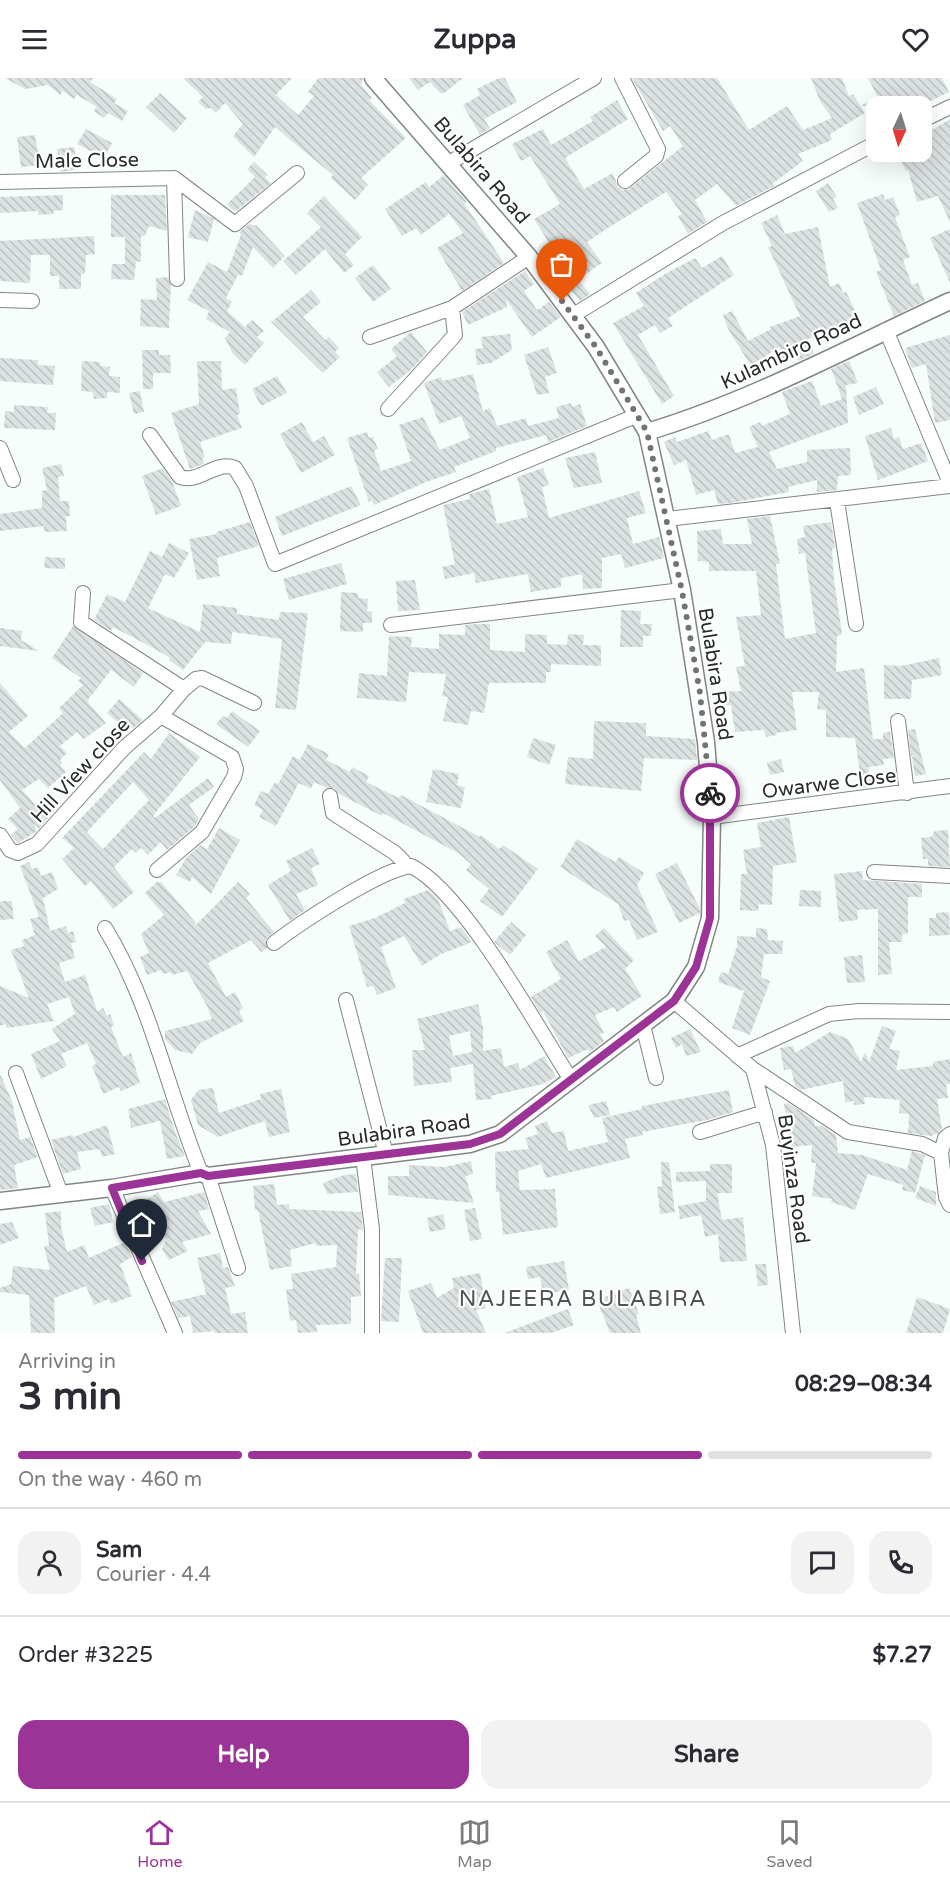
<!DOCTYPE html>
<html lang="en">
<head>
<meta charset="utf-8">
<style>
  body { margin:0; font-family:"Varela Round",sans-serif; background:#f2f2f3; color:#2b2b33; height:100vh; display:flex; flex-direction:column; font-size:22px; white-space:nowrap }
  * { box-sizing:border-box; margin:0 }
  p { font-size:20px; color:#7c7c81 }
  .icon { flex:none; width:33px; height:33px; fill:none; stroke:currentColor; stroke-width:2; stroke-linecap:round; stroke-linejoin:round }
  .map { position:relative; height:1255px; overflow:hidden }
  .sheet { display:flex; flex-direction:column; background:#fff; flex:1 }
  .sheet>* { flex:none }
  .needle { width:39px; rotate:184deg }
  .tools { position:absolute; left:866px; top:18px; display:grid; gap:12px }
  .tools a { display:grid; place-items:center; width:66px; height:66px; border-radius:12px; background:#fff; box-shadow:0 6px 24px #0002; font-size:30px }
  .pin { position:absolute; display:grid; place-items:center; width:51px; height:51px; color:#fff; margin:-62px -26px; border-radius:50% 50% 50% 0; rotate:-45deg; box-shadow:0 0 6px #0007 }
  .pin .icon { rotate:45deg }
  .courier { position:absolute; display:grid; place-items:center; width:60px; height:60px; margin:-30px; border:4px solid #9c3497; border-radius:50%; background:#fff; color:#222; box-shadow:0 2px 8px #0007 }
  .headline em { font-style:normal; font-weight:700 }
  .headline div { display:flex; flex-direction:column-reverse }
  .headline { display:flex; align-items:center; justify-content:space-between; height:102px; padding:0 18px }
  h1 { font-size:39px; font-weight:700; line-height:45px }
  .bar { display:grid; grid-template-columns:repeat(4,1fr); gap:9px 6px; align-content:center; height:72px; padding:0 18px }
  .bar i { height:8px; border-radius:4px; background:#e1e1e2 }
  .bar .active { background:#9c3497 }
  .bar p { grid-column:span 4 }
  .line { display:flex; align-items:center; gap:15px; padding:0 18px; border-top:2px solid #e1e1e2 }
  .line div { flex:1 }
  .round { display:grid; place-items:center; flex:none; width:63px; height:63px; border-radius:18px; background:#f2f2f3 }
  .cta { display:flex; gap:12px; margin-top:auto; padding:12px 18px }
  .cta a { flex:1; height:69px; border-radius:18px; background:#9c3497; color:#fff; font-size:24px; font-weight:700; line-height:69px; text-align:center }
  .cta a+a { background:#f2f2f3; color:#2b2b33 }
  header { display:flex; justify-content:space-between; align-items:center; height:78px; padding:0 18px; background:#fff; font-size:27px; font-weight:700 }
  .tab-bar { display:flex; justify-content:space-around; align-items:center; height:84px; border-top:2px solid #e1e1e2; background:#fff; font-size:16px; color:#7c7c81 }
  .tab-bar a { display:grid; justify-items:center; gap:3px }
  .tab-bar .active { color:#9c3497 }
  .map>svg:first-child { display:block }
</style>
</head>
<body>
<header><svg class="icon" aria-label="menu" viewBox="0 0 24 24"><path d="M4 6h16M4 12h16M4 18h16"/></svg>Zuppa<svg class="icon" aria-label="heart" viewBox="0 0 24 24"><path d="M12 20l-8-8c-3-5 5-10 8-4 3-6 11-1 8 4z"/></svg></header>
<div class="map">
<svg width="950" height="1255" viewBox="0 0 950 1255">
  <defs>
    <pattern id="building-back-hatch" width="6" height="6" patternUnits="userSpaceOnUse" patternTransform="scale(1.5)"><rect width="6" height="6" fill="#dce1e2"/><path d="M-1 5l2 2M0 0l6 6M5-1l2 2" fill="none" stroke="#bdc1c2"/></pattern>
  </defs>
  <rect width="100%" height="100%" fill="#f7fdfb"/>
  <!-- building -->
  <path fill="url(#building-back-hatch)" fill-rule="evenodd" d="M5 0H93L90 4 117 21 114 25 128 33 122 43 108 35 104 40 94 33 97 29 77 17 74 21 63 13 60 17 48 7 25 11Z
    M183 0H292L276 17 298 37 314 18 308 14 318 0H363L361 7 372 20 369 22 406 60 361 100 368 107 355 122 331 100 333 97 275 49 254 79 233 58 243 46 225 25 216 35 211 30 206 31 198 24 203 19Z
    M409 0H463L444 15H440L430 4 418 12Z
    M499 0H505L517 24 484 41 490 50 480 57 463 27 480 17 477 11Z
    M632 0H717L749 52 787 28 803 52 832 40 820 23 811 0H842L849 18 853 16 865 35 830 56 832 62 798 76 803 83 772 106 774 108 736 128 717 106 695 122 707 144 688 156 678 138 682 136 666 114 608 150 587 164 602 185 578 201 590 216 580 223 557 195 564 189 534 141 560 126 530 78 521 83 512 66 543 51 551 67 593 43 590 39 617 22 628 41 565 80 584 111 613 95 618 109 623 112 630 110 683 68 670 48 663 53Z
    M868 0H942L949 14 920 28H861L877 18Z
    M160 15 187 40 174 55 146 29Z
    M950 41V144L938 118 917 124 908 92 906 93 896 74H921V59Z
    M86 51 112 65 104 80 77 66Z
    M35 57 40 87 21 89 17 59Z
    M74 69 78 91 61 94 57 71Z
    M254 84 268 97 265 99 271 105 235 134 227 126 255 99 247 91Z
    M444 97 467 124 464 125 504 185 462 213 437 170 463 155 449 136 421 157 416 150 402 158 385 131 426 104 429 109Z
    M828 105 837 119 833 121 838 130 829 134 816 113Z
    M883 116 885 122 893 119 900 137 895 139 910 179 903 182 912 207 918 205 925 223 894 238 876 194 881 192 857 125Z
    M63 117V132L53 133 54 136 38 137V133L0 135V119Z
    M111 117H165L167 153 149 148 145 158H141V184L136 183 134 202 111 201 112 186H125V159H111Z
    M324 118 362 159 345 176 354 187 344 195 325 171 296 197 283 183 321 149 307 135Z
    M195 132 214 141 208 164 188 159Z
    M777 137 785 156 818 149 830 209 839 205 843 215 846 214 855 232 852 233 855 240 808 261 814 276 798 283 796 277 784 282 779 269 751 288 728 251 723 237 732 233 748 263 771 251 770 249 800 238 768 169 772 168 761 145Z
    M249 146 257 148 285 178 273 190 253 169 242 198 238 197 226 220 232 224 227 233 245 249 252 242 264 253 257 259 264 265 245 287 233 276 225 260 230 254 206 241 209 233 187 222 208 184 227 194 241 157 239 154Z
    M950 151V205L930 160Z
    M94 158 95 176 86 177 85 196H81V211H59V198H50V177H31L30 205 0 203V163Z
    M722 178 734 197 668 240 673 248 660 255 655 247 638 257 674 318 662 326 613 245 644 228 636 215 665 196 695 180 702 190Z
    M373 187 391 211 373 224 355 200Z
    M525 193 534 206 524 213 537 232 549 224 561 239 532 259 506 221 507 229 468 247 462 234Z
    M168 199 171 207 169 250 140 248 141 221 157 222 156 200Z
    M311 212 321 224 303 239 325 262 329 259 339 270 335 274 340 279 323 295 271 244Z
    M411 254 427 274 412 291 389 309 377 294 397 278 391 271Z
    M510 256 512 272 491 285 477 287 475 271 483 270 481 259Z
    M950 257V342L935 345 926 286 912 290 905 270Z
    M548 269 557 295 545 299 549 315 537 317 524 277Z
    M142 272H159V277H170L171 295H153V311H143Z
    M0 280 38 282V287L55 288 53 307 0 303Z
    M82 283 100 284V288L110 289 109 298 120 299V315L107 314V320L94 321 93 314 81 313Z
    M197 283H221L222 312 236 310 240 336 237 337 242 350 200 364 205 379 202 380 204 386 190 391 171 335 199 326Z
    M849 283 858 305 846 307 848 345 769 374 777 391 807 384V372L850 370 851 397 838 398 837 412 817 414V402L788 409 789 414 730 425 718 426 714 412 696 417 686 382 674 387 664 364 675 359 677 364 708 353 712 362 729 356 735 375 758 369 749 349 760 344 762 348 790 336 782 314 812 303 821 328 842 321 831 291Z
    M473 296 483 333 490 330 497 348 526 340 528 348 559 340 556 329 571 325 572 329 580 326 587 348 548 364 546 357 496 370V373L454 389 456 394 426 404 374 427 372 422 369 424 347 360 367 354 369 360 373 359 378 371 374 373 381 393 411 383 399 347 423 339 440 372 470 360 461 338 439 346 424 305 441 299 443 303Z
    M277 298 287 315 261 328 252 311Z
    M876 309 884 326 859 337 853 319Z
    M140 313 144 334 134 336 129 315Z
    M14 327 48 329 47 335H56L55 352 4 350 5 333 14 334Z
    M302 344 313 364 324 358 335 377 301 395 280 356Z
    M891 350 894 361 899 359 903 371 921 365 928 383 878 402 865 358Z
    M595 374 602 405 574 410 565 380Z
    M61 386 64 398 58 399 60 423H69L70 438H66L67 453 44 454V448L0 453V436L42 430V413L47 412 42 390Z
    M163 390 172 403 181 428 156 437 142 398Z
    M543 390 549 407 542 409 549 440 639 413 646 435 627 440 633 466 659 459 664 480 625 490 621 476 602 480V510L583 511 582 496 561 500V509L531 514 528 496 476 505 474 495 445 501 442 489 455 486 443 427 470 421 469 416 489 411 497 446 528 439 517 399Z
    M351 408 361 427 282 458 275 439Z
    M770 438 780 486H776L785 561 816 555 805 475 799 476 797 461 805 459 803 448 831 444 835 470 832 471 834 502 842 556 837 558 836 594 864 590 873 661H883V655L890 654 894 680 883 681 884 687 868 689 872 709 862 710 855 660 826 659V632L817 631 819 614H792L797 652 776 655 777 657 766 659 764 652 735 654 731 627H718V614L741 613 736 589 745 588 736 539 761 537 756 493H709V484L698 483 697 453 721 451 723 466H752L747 441Z
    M250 444 259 468 217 480 220 498 197 502 189 461 217 456 216 454Z
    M169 465 189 475 174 500 165 496 148 530 200 554 203 526 237 530V536L279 542 280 534 308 535 296 632 275 630 282 561 232 554 231 566 205 564 183 592 169 582 170 580 155 571 113 549 111 553 94 542 107 516 125 524 150 473 162 479Z
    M45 479 65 480V491L44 490Z
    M341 485 347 506 289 522 283 501Z
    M415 502 420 532 398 533 396 503Z
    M341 514 358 515V520L368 521 367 533 372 534V545H363V554L340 553Z
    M621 532 641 533 640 546H652L651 558H643V569H620Z
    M478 546H490V572L525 574V556L547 557V566L567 567 568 556 584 557 583 567H601V588L551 586V594H546V605H489L484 635 471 633 468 647 443 643 448 619 442 618 446 596 409 594 406 624 357 620 359 595 387 598 389 558 412 559 411 569 439 571V556L465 557V547Z
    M73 548 143 595 134 609 111 592 87 623 106 645 84 661 77 654 60 668 67 675 60 682 62 685 60 687 66 694 48 710 39 701 22 712 48 740 39 751 34 745 37 753 18 765 11 757 18 751 8 741 20 730 0 702V605L28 638 9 654 25 670 63 635 59 630 83 607 78 603 81 600 52 580Z
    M0 550 22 553 21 562 39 573 0 568Z
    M939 580 942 597 912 602 911 621H884V587L901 588Z
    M119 621 143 642 133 650 123 640 119 645 107 635Z
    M232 633 260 653 248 669 216 646 223 638 227 640Z
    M594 643 646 645V658L695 661 697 682 644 680 641 713 565 706 568 679 593 681Z
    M915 651 926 696 915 698 912 679 919 677 911 678 908 652Z
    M169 655 200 679 153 738 155 740 208 700 214 709 189 727 199 741 195 748 167 772 161 764 148 777 141 770 136 775 132 771 114 789 134 814 113 831 91 803 85 808 62 781 74 770 62 760 144 674 151 681ZM133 704 149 722 103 771 87 754Z
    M533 660 556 667 549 687 527 679Z
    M308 666 329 676 326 682 350 694 352 689 369 698 366 704 399 720 401 717 480 759 481 757 499 771 503 767 538 791 502 839 480 823 489 811 466 792 471 786 458 775 383 735 382 738 339 716 334 710H327L314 704 311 711 299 705 276 748 259 739 263 732 254 727 261 713 268 716 275 704 278 706 293 678 300 682Z
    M781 681 784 694 770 697 767 685Z
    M433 691 459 696 457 707 465 709 461 730 426 724Z
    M789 739 797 784 773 788 772 827 759 826 758 833 740 832 741 796H747L743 772 761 769 757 745Z
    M219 750 240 762 211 816 192 799 190 804 176 797 186 780 200 767 207 771Z
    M948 752 950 789 928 788V781H923L921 760 931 759 935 753Z
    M577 761 615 784 619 779 644 795 637 807 658 854 637 862 629 842 624 843 618 826 560 789Z
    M312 770 320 786 311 790 318 807 296 816 305 832 290 843 268 807 291 793 286 783Z
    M29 784 32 791 38 789 41 798 52 794 58 811 43 820 50 853 66 848 68 855 73 853 76 864 71 865 75 880 59 885 65 904 85 897 97 933 103 930 107 938 110 936 114 947 111 949 123 979 131 975 140 1005 121 1013 119 1009 103 1016 92 988 96 986 87 965 61 976 67 988 41 1001 31 976 60 963 52 951 75 936 69 919 47 926 54 943 7 950 5 946 0 948V908L29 920 11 872 24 868 22 862 35 857 30 841 39 839 20 788Z
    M677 785 700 831V835L679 845 655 796Z
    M862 793 863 802 922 806V819H908V856H902V864H889L892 896 878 897V831L857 832 858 842 839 844 834 796Z
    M157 804H161L196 845 194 849 238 804 250 816 246 820 274 854 266 861 267 870 261 874 251 862 208 885 226 919 235 914 243 930 239 933 244 943 200 965 192 976 175 972 165 961V953L212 941 207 928 187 893 172 897 171 894 163 896 161 892 147 897 140 879 149 875 141 856 164 837 145 815Z
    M428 812 438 821 450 853 461 849 472 864 441 876 422 888 404 858 381 869 396 910 377 917 373 908 367 909 349 848 375 840 405 825 404 821Z
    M800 812 821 813V829L799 828Z
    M0 823H12L14 841 0 842Z
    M949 834 950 857 929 858V840H936V835Z
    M511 844 526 857 510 877 494 864Z
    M604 850 634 882 625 891 642 918 617 934 614 929 595 937 604 955 600 956 604 963 590 974 588 971 568 980 543 933 540 935 531 919 561 901 546 874 567 862 579 883 606 869 595 858Z
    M756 850 767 851 768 862 783 863 782 876H764L761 899 770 903 750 957 732 950 744 913 718 904 721 894 728 896 737 868V858L756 859Z
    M862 877 865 904 847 905 844 879Z
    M478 926 483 949V973L501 970 504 989 518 985 520 992 544 978 556 999 543 1006 491 1018 492 1021 476 1022 473 986 450 990 452 1004 414 1008 412 972H425L417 941ZM470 953 472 974 453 978 449 958Z
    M882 948 896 953 889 971 900 973 896 992 933 988V984L950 981V1006H946L948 1020 937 1021 942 1051 938 1055 931 1058 908 1055 909 1036 899 1035 900 1022 864 1019 865 1026 854 1027V1023L845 1024 843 1003 801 1012 795 1008 791 991 784 992 780 970 793 968 795 975 830 954 848 961 861 984 865 974 869 984Z
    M690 951 701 974 686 978 682 966 676 970 671 960Z
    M0 996 12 1023 20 1062 30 1059 38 1079 14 1087 18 1110 0 1112Z
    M213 1010 219 1035 261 1021 260 1016 281 1011 290 1054 269 1059 265 1043 218 1059 198 1047 191 1022 198 1012Z
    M729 1012 733 1034 707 1042 642 1054 643 1057 625 1061 630 1080 546 1100 541 1086 518 1093 520 1112 555 1111 558 1149 503 1157 499 1114H496L495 1074 529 1071 525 1060 538 1056 535 1048 547 1043 552 1055 564 1053 568 1073 608 1064 602 1040 642 1031V1028Z
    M165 1021 175 1054 185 1078 167 1081 160 1043 131 1050 128 1031Z
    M606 1023 610 1037 594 1040 588 1027Z
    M788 1025 814 1042 815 1048H822L836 1057 838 1075 862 1077 907 1092 912 1073 925 1077 915 1115 902 1112 903 1107 868 1096 855 1132 831 1124 832 1121 812 1118 816 1085H811L812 1067 791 1069 784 1026Z
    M107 1047 115 1076 102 1079 100 1071 77 1074 81 1091 63 1096 51 1062 72 1057 73 1059Z
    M471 1083 473 1096 465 1098 474 1125 388 1117V1098H409V1087L445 1089Z
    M661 1084H669L675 1134 660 1136 657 1109 662 1108Z
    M710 1086H732V1115H717L722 1142 743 1139 747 1183 720 1184 718 1156 705 1159 701 1137 680 1141 678 1128 706 1123V1103L676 1104V1094L710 1093Z
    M356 1096 358 1114 327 1116 323 1105 344 1097Z
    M274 1106 277 1127 289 1126V1131L361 1134 363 1152 358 1151 356 1196H359L361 1218 351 1219V1246L316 1247 317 1254 298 1255 296 1242 290 1243 286 1211H293L291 1196 336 1189 337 1167 316 1168 315 1165 290 1172 292 1188 270 1192 258 1132H255L253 1108Z
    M920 1108 936 1114V1128L915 1120Z
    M158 1114 164 1124 204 1114 209 1131 198 1133 211 1156 182 1164 188 1173 169 1182 162 1171 166 1162 144 1123Z
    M109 1126 113 1144 95 1148 90 1130Z
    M475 1130 482 1161 470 1163 464 1132Z
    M61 1133V1149L67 1174 84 1167 89 1180 125 1164 132 1179 120 1186 132 1218 111 1226 109 1221 94 1227 86 1208 54 1220 55 1255H31L29 1217 0 1214V1210L11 1206 13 1188 50 1192 44 1169 49 1167 45 1135Z
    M443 1136 446 1151 430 1154 427 1140Z
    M12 1144 19 1160 0 1167V1146Z
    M220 1175 223 1190 228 1189 235 1208 225 1210 231 1236 245 1234 248 1255H215L214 1253 193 1255 190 1238 178 1240 171 1224 206 1216 197 1180Z
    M385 1180H402L399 1244 381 1243Z
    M564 1183 569 1212 543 1216 540 1199 528 1201 526 1189Z
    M755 1186H766L768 1207 758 1208Z
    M480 1195 486 1230 476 1232 486 1255H423L408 1213 431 1205 437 1220 454 1210 452 1200Z
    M629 1210 639 1236 636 1237 641 1255H610L597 1222Z
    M917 1219 950 1231 943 1255H906Z
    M568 1231 574 1247 551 1255H505Z"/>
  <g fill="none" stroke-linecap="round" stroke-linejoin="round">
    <!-- minor casing -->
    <g stroke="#818685" stroke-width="16">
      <path id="minor" d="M622 0 658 71 656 78 625 103
        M921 43 950 29
        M449 85 594 0
        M174 100 235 146 297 95
        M174 100 177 201
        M0 104 174 100
        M0 222 32 223
        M572 238 723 145 876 65
        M886 252 950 405
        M370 259 452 230 529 179
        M388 331 455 257 452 230
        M150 357 180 399C199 406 215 382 235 390L246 408 275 486 638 337
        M0 370 13 402
        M837 423 856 546
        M667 441 950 408
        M83 515 81 544 184 611 196 601 202 600 254 625
        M391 547 682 512
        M898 643 907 715
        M330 718 333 735 395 775 403 783 404 789
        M712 739 950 708
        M0 757 10 772 18 775 37 766 124 670 161 638 184 611
        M157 792 202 754 234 699 236 691 232 679 161 638
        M874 794 950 798
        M105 850C151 925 168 1014 201 1095
        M274 865C300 845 380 792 411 788 463 813 538 950 571 1002
        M346 922 386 1076
        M674 923 753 991 773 1067 793 1255
        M643 947 656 1000
        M737 978 829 936 859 933 950 934
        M753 991 848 1054 922 1066 941 1075 946 1119 950 1127
        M16 995 61 1116
        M700 1054 765 1034
        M941 1075 945 1060 950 1056
        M363 1079 372 1151V1255
        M208 1098 238 1190
        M112 1110 175 1255"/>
    </g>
    <!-- tertiary casing -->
    <g stroke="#818685" stroke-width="19">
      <path id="tertiary" d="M647 354C753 322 850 269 950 223
        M0 1123 112 1110 201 1095 208 1098 470 1066 500 1056 674 923 696 889 710 840 712 739 706 664 682 512 647 354 596 269 529 179 373 0"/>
    </g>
    <!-- minor -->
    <use href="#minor" stroke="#fff" stroke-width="14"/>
    <!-- tertiary -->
    <use href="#tertiary" stroke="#fff" stroke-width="16"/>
  </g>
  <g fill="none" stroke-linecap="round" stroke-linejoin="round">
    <!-- done -->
    <path stroke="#717474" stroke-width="6" stroke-dasharray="0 10.8" d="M562 223 596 269 647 354 682 513 700 615 710 715"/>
    <!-- route -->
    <path stroke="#9c3497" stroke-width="8" d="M142 1183 112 1110 201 1095 208 1098 470 1066 500 1056 674 923 696 889 710 840V715"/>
  </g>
  <g text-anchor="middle" stroke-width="4.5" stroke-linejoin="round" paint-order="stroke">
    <!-- street labels -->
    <g font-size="20" fill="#292b2b" stroke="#fff">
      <text transform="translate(87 82) rotate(-1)" y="7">Male Close</text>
      <text transform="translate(482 92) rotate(49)" y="7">Bulabira Road</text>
      <text transform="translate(791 273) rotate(-25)" y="7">Kulambiro Road</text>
      <text transform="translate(716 596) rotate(81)" y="7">Bulabira Road</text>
      <text transform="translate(80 692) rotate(-47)" y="7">Hill View close</text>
      <text transform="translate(829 705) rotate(-7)" y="7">Owarwe Close</text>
      <text transform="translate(404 1052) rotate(-8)" y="7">Bulabira Road</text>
      <text transform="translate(794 1101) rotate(82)" y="7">Buyinza Road</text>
    </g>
    <!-- quarter labels -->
    <g font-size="22" letter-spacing="1.5" fill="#505453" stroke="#fff">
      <text x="583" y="1228">NAJEERA BULABIRA</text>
    </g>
  </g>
</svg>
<div class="tools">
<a><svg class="needle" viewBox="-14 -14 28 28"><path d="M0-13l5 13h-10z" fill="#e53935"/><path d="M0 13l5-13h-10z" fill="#7c7c81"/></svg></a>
</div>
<div class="pin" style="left:562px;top:223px;background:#ea580c"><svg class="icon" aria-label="bag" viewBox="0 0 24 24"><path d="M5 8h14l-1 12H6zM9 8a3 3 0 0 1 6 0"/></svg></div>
<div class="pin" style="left:142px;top:1183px;background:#1f2937"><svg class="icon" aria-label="home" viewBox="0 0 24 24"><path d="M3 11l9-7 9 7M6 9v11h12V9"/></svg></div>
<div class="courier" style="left:710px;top:715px"><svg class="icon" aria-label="bike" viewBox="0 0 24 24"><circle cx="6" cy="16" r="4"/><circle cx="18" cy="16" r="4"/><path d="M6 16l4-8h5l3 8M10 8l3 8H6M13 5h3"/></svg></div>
</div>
<section class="sheet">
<div class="headline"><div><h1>3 min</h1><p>Arriving in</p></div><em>08:29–08:34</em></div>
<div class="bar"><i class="active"></i><i class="active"></i><i class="active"></i><i></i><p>On the way · 460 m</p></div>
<div class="line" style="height:108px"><a class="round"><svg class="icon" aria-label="person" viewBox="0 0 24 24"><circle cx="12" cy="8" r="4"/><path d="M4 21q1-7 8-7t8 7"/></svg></a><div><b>Sam</b><p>Courier · 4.4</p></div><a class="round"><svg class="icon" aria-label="chat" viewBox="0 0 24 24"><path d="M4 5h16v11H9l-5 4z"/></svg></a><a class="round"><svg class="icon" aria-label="phone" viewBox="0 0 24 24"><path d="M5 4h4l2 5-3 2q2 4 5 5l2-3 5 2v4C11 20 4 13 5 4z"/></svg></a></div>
<div class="line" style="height:78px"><div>Order #3225</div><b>$7.27</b></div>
<div class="cta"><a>Help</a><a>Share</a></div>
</section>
<nav class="tab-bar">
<a class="active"><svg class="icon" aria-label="home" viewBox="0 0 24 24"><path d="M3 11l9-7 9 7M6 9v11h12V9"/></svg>Home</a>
<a><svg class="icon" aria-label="map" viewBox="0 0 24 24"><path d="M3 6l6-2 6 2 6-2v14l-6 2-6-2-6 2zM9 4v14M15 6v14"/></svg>Map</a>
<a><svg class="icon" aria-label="saved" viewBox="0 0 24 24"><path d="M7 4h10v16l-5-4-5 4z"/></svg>Saved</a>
</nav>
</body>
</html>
